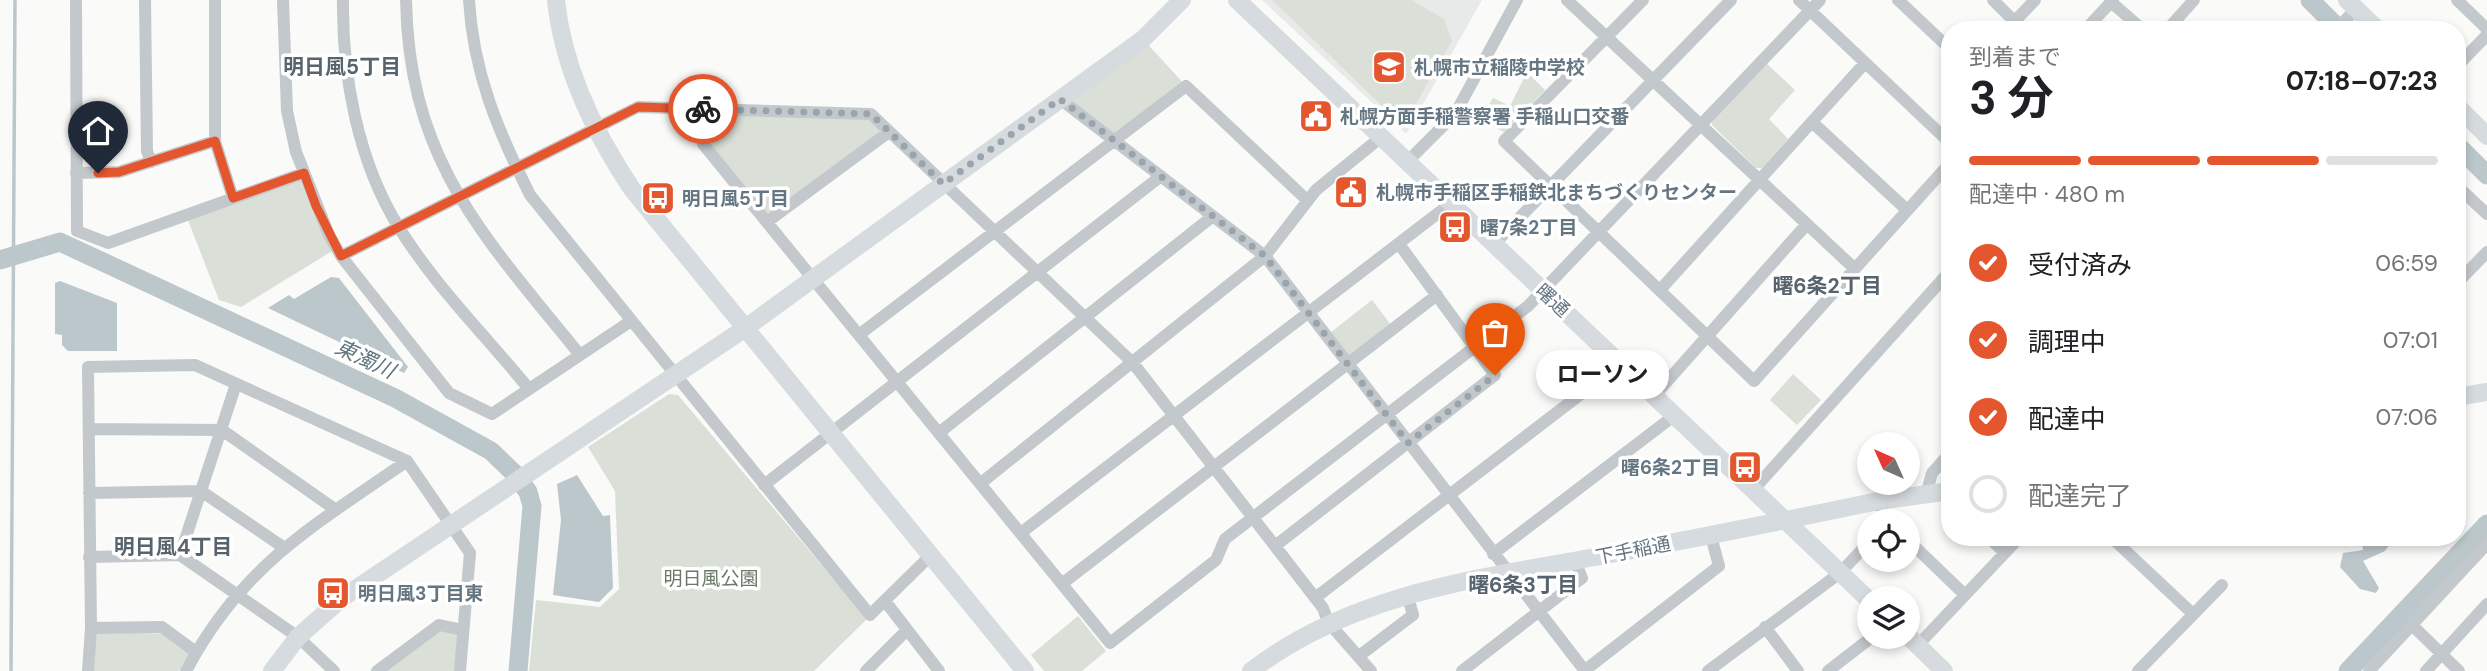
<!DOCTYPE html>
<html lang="ja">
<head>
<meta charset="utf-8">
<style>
  body { margin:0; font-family:"DM Sans","Noto Sans JP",sans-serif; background:#f2f2f2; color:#202124; height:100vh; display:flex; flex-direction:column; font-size:26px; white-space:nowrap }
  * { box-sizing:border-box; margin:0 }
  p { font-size:23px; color:#757577 }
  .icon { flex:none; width:38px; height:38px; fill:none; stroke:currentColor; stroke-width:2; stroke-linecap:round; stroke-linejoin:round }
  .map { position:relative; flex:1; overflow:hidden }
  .details { position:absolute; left:1941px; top:21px; width:525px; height:525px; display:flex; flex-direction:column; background:#fff; border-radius:28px; box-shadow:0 4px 10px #0003 }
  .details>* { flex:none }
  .needle { width:46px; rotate:315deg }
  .tools { position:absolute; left:1857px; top:432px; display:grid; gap:14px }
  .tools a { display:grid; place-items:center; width:63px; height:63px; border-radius:50%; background:#fff; box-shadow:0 4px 10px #0003; font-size:35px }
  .pin { position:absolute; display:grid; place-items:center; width:60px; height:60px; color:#fff; margin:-72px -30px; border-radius:50% 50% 50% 0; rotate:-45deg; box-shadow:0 0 7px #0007 }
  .pin .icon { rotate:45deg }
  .courier { position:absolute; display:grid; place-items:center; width:70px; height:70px; margin:-35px; border:5px solid #e4572e; border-radius:50%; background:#fff; color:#222; box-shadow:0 2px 9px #0007 }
  .bubble { position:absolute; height:49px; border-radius:24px; background:#fff; box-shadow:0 4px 10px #0003; font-size:23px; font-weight:700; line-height:49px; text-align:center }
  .headline em { font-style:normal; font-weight:700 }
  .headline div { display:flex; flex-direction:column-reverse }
  .headline { display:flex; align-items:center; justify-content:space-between; height:119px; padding:0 28px }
  h1 { font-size:46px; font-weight:700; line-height:52px }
  .bar { display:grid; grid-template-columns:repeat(4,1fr); gap:10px 7px; align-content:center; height:84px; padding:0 28px }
  .bar i { height:9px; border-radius:5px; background:#e0e0e0 }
  .bar .selected { background:#e4572e }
  .bar p { grid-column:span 4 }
  ol { padding:0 28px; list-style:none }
  li { display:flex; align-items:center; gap:21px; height:77px }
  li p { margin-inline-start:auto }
  li .icon { padding:7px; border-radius:50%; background:#e4572e; color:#fff; stroke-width:4 }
  li:last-child { color:#757577 }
  li i { width:38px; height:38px; border:4px solid #e0e0e0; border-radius:50% }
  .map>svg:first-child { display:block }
</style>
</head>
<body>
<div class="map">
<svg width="2487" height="671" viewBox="0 0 2487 671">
  <rect width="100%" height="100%" fill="#fafaf8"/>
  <!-- built -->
  <path fill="#e8e9e9" d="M1262 0H1482L1406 134Z"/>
  <!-- green -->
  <path fill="#dadfd7" d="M1272 0H1411L1444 19 1452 41 1403 126Z
    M1143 39 1186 86 1114 140 1060 99Z
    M1767 64 1795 90 1769 119 1788 139 1762 168H1756L1712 125V120Z
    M1527 72 1545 90 1504 132 1480 120 1493 98 1510 106Z
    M705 109 871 114 889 132 767 222 704 144Z
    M304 173 337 248 241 307 219 300 186 215Z
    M1372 300 1394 329 1348 365 1326 336Z
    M1793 374 1821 400 1797 425 1770 400Z
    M669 394 678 395 867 619 814 671H529L536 600 600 607 619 589 615 491 588 447Z
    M1078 616 1106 651 1082 671H1044L1031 655Z
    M439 625 463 630 460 671H377Z
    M94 631 164 634 190 651 179 671H92Z"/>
  <!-- water -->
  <path fill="#bbc7cb" d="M331 277 339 278 408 367 404 373 268 308 289 295 294 299Z
    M60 281 117 303V351H68L62 345V335L55 334V283Z
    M577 475 603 516 610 515 613 588 599 602 553 595 561 520 557 484Z
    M2361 537H2395L2385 551 2363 561 2379 588 2376 593 2360 589 2340 567 2343 553 2363 550Z"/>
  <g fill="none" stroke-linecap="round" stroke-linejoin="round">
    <!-- stream -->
    <path stroke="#bbc7cb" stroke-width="3.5" d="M11 671 15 0"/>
    <!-- river -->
    <path stroke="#bbc7cb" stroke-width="19" d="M2310 0 2340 30
      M2457 145 2487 175
      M0 260 60 242 395 398 491 451 517 476 528 492 532 506 518 671
      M2348 671 2487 524"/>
    <!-- street -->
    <path stroke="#c3c8cc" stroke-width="12" d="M76 0 77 231 108 243 304 173
      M145 0 147 151 151 162
      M215 0V141L233 198
      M283 0 287 111 296 152 329 235 341 256 449 393 492 414 631 321
      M343 0C342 76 358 161 398 226 434 285 486 336 529 389
      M406 0C409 162 484 236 580 355
      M469 0C473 72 498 131 530 195L870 615 930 556
      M1567 0 1855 269
      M1643 0 1504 141 1754 381 1950 163
      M1799 0 1950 143
      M1898 0 1950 49
      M1993 0 2023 30
      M2457 0 2487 29
      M2111 2 2143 30
      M2015 21 2035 0
      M2085 30 2113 0
      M2167 30 2194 0
      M2336 30 2356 9
      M2457 66 2487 35
      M1060 99 1265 256 1585 671
      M705 109 703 144 1110 643 1216 560 1225 539 1528 306 1820 0
      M1812 122 1907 210
      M1406 163 1455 114 1517 0
      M76 173 119 172 215 141
      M2457 186 2487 214
      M767 222 889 132
      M1493 245 1731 0
      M341 256 638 107 871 114 1133 363 1323 608 1328 622 1371 671
      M2457 283 2487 252
      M1660 290 1865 63
      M860 334 1186 86 1308 201
      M1654 396 1807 224
      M89 429 222 430 336 510
      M940 432 1213 216
      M981 483 1265 256 1316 190 1380 138
      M764 485 1161 176
      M1754 489 1950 271
      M89 493 201 491 283 547
      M1926 495 1932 473 1950 453
      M1878 501 1888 522
      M1022 532 1450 204
      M1988 537 2005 553
      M2111 537 2193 614
      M1908 540 1965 595
      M1275 546 1495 375 1399 244
      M1493 554 1675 415
      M180 555 236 384
      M89 557 180 555 298 637 334 671
      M1063 583 1437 295
      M1315 598 1620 364
      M885 601 939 671
      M2412 625 2459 671
      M1765 627 1798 671
      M91 628 162 627 196 652
      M1917 646 2020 537
      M1359 656 1413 615 1407 594
      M88 671 91 628 88 367 195 365 407 461 470 553 460 671
      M186 671C242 565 312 527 407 461
      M377 671 439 625 463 630
      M866 671 907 630
      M1462 671 1582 578 1575 561
      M1584 671 1719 566 1711 536
      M1708 671 1840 573 1869 542
      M1828 671 1872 637
      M2138 671 2222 585
      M2369 671 2487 544
      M2426 671 2487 604"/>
    <!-- secondary -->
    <path stroke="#d6dbdf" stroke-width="18" d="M556 0C563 69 594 132 632 189L1025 671
      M1237 0 1869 600
      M2347 0 2378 30
      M2457 106 2487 136
      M2457 397 2487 392
      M1908 636 1944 671
      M272 671 298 637 342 598 744 329 1143 39 1182 0
      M1251 671C1353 592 1483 578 1606 555 1697 538 1788 520 1878 501L1950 491"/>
  </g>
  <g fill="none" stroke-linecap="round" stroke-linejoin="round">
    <!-- done -->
    <path stroke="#99a4ac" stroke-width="7" stroke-dasharray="0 12.6" d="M703 109 871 114 943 184 1060 99 1265 256 1408 443 1495 375"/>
    <!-- route -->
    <path stroke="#e4572e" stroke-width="9" d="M98 173 119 172 215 141 233 198 304 173 316 206 341 256 638 107 703 109"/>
  </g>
  <!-- icons -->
  <defs>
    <g id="school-square" transform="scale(1.75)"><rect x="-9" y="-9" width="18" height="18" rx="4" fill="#e4572e" stroke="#fff"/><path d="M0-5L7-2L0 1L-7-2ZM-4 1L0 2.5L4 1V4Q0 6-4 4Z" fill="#fff"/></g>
    <g id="civic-square" transform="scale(1.75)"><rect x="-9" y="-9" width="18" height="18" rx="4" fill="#e4572e" stroke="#fff"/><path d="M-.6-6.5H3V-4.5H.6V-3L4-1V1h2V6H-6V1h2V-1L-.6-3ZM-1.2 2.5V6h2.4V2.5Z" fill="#fff"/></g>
    <g id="bus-square" transform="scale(1.75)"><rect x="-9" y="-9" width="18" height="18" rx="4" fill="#e4572e" stroke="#fff"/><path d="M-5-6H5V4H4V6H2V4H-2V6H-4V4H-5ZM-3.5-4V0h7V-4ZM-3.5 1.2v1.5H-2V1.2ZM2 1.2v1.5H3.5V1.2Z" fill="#fff"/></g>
  </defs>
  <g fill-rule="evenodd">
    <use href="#school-square" x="1389" y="67"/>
    <use href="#civic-square" x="1316" y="116"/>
    <use href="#civic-square" x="1351" y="192"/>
    <use href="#bus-square" x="658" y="198"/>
    <use href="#bus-square" x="1455" y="227"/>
    <use href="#bus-square" x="1745" y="467"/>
    <use href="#bus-square" x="333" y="593"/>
  </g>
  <g text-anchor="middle" stroke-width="7" stroke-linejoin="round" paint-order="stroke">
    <!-- poi labels -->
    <g font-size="19" font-weight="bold" fill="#657683" stroke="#fff" text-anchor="start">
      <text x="1414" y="74">札幌市立稲陵中学校</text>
      <text x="1340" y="123">札幌方面手稲警察署 手稲山口交番</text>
      <text x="1376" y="199">札幌市手稲区手稲鉄北まちづくりセンター</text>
      <text x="682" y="205">明日風5丁目</text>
      <text x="1480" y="234">曙7条2丁目</text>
      <text x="1720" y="474" text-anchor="end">曙6条2丁目</text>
      <text x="358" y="600">明日風3丁目東</text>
    </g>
    <!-- street labels -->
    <g font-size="19" fill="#657683" stroke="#fff">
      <text transform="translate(1553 300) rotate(43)" y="7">曙通</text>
      <text transform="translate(1633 550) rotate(-11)" y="7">下手稲通</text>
    </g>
    <!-- park labels -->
    <g font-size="19" fill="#687a64" stroke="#fff">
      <text x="711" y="585">明日風公園</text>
    </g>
    <!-- neighbourhood labels -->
    <g font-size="21" font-weight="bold" fill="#57646e" stroke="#fff">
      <text x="342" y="74">明日風5丁目</text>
      <text x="1827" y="293">曙6条2丁目</text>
      <text x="173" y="554">明日風4丁目</text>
      <text x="1523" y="592">曙6条3丁目</text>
    </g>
    <!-- water labels -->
    <g font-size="21" font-style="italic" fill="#60757c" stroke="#fff">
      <text transform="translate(365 359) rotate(25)" y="7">東濁川</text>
    </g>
  </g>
</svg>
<div class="tools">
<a><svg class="needle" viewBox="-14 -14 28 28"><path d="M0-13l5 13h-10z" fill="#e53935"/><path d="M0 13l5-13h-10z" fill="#757577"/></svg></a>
<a><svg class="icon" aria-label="locate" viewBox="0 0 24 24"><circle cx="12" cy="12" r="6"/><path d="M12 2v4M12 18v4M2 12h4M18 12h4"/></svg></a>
<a><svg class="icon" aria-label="layers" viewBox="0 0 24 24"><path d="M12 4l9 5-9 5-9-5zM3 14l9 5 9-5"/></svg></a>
</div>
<div class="pin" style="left:1495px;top:375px;background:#ea580c"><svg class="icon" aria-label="bag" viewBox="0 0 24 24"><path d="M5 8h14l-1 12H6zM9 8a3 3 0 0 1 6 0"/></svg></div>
<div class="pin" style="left:98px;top:173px;background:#1f2937"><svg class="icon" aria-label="home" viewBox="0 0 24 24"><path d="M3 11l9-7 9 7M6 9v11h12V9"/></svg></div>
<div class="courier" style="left:703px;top:109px"><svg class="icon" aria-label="bike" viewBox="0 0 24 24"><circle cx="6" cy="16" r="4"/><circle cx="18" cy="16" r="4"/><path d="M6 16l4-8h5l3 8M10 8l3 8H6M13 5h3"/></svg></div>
<div class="bubble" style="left:1536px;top:350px;width:133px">ローソン</div>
<section class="details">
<div class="headline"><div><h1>3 分</h1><p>到着まで</p></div><em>07:18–07:23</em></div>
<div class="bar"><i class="selected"></i><i class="selected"></i><i class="selected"></i><i></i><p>配達中 · 480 m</p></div>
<ol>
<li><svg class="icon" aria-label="check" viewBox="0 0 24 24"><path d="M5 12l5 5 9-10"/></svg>受付済み<p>06:59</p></li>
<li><svg class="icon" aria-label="check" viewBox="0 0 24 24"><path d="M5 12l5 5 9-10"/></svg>調理中<p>07:01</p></li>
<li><svg class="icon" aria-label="check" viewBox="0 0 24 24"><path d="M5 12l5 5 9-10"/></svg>配達中<p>07:06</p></li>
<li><i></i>配達完了</li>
</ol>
</section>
</div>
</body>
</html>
